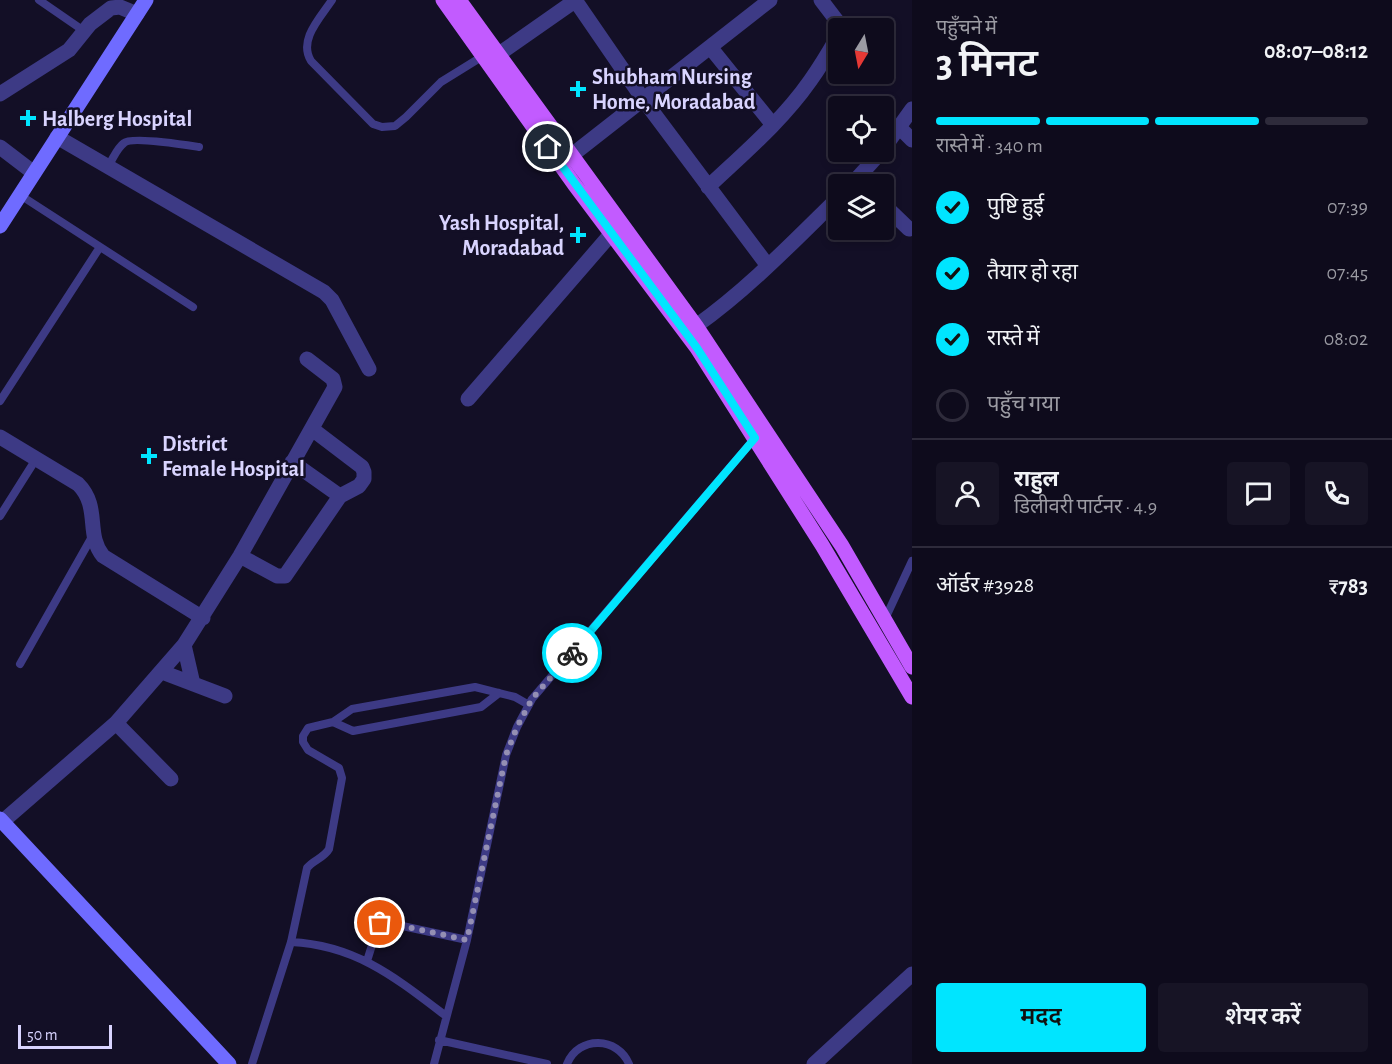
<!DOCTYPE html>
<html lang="hi">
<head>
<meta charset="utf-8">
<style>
  body { margin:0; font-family:"Alegreya Sans","Noto Sans Devanagari",sans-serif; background:#171425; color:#f1f3f6; height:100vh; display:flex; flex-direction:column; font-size:22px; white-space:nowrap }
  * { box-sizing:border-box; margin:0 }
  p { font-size:20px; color:#9b9ba3 }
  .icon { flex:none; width:33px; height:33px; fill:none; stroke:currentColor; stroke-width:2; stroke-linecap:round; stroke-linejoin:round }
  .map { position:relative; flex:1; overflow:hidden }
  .sheet { display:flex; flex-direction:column; background:#0e0b1c; width:480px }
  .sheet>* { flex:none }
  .needle { width:39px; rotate:190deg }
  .fabs { position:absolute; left:828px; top:18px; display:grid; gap:12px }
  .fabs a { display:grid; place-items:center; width:66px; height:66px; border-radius:6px; background:#0e0b1c; box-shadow:0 3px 9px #0003,0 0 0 2px #2e2b3b; font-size:30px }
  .scale { position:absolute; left:18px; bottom:15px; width:94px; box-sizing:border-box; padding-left:6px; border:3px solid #d9d4ff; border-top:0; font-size:16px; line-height:21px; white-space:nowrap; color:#d9d4ff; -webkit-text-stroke:4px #130f26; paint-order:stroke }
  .pin { position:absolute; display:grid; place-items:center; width:51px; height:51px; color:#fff; margin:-26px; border:3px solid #fff; border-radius:50%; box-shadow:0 2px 6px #0007 }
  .courier { position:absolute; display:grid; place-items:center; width:60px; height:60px; margin:-30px; border:4px solid #00e5ff; border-radius:50%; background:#fff; color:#222; box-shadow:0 2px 8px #0007 }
  .headline em { font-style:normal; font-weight:600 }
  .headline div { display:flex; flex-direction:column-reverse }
  .headline { display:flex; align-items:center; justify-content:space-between; height:102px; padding:0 24px }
  h1 { font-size:39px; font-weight:600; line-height:45px }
  .bar { display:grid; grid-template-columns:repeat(4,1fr); gap:9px 6px; align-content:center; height:72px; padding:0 24px }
  .bar i { height:8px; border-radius:4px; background:#2e2b3b }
  .bar .on { background:#00e5ff }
  .bar p { grid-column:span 4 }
  .line { display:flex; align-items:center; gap:15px; padding:0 24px; border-top:2px solid #2e2b3b }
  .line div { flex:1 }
  .round { display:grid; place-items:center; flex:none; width:63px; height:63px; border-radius:6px; background:#171425 }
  ol { padding:0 24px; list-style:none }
  li { display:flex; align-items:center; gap:18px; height:66px }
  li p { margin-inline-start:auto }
  li .icon { padding:6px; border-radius:50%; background:#00e5ff; color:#111; stroke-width:4 }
  li:last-child { color:#9b9ba3 }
  li i { width:33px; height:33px; border:3px solid #2e2b3b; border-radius:50% }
  .primary-button { display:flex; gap:12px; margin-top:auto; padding:12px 24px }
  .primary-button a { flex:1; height:69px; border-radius:6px; background:#00e5ff; color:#111; font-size:24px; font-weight:600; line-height:69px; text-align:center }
  .primary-button a+a { background:#171425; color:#f1f3f6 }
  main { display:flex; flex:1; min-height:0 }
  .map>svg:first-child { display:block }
</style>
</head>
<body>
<main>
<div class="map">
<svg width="912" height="1064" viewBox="0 0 912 1064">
  <rect width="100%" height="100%" fill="#130f26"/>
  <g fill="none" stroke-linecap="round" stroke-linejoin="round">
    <!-- lane -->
    <path stroke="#3d3a85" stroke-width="8" d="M39 0 84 31
      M332 0C320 18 298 40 311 61L373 124 382 127 395 126 406 117 441 82 483 56
      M108 166C113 159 117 148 124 143 131 136 186 145 199 147
      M20 195 193 307
      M0 401 100 247
      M0 516 36 459
      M885 619 912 561
      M20 664 93 535
      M333 722 353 731 481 707 499 693
      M291 942C356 945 396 978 446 1016
      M367 961 378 926 384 922 467 940
      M439 1040 547 1064
      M252 1064 291 942 307 868C313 860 324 858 329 849L342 778 339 768 308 750 303 742V736L308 728 333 722 352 709 475 687 515 697 529 705
      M434 1064 467 940 506 755 517 727 532 699 755 438
      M567 1064C579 1035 618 1037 629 1064"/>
    <!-- street -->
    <path stroke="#3d3a85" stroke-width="15" d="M575 0 643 99 768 266
      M821 0 837 21 839 28
      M710 47 773 125
      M499 54 576 0
      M0 94 69 50 90 24 111 8 120 7 137 14
      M900 128 912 140
      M57 137 324 292 332 300 369 369
      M0 147 34 173
      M884 148 912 109
      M572 155 770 0
      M852 184 881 152
      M708 187C744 153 782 121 810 81 820 67 829 52 837 38L838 32
      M884 205 909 229
      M696 326C748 289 793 242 838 198
      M468 399 611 234
      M0 437 78 484C101 507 85 534 103 556L203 618
      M292 462 340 496
      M240 556 277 576H285L340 496 359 486 364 479V472L362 467 312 429
      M184 645 193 684
      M162 672 225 696
      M116 723 171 779
      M2 822 116 723 184 645 240 556 335 387 333 379 307 359
      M814 1064 912 974"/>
    <!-- secondary -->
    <path stroke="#6f6bff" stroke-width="15" d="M0 226 146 0
      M0 819 229 1064"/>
    <!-- primary -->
    <path stroke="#c25bff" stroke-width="15" d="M443 0 574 184 697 348 822 545 912 697
      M459 0 696 326 842 546 912 667"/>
  </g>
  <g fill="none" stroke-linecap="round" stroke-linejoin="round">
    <!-- done -->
    <path stroke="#948fb3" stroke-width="6" stroke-dasharray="0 10.8" d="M380 923 384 922 467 940 506 755 517 727 532 699 572 653"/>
    <!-- route -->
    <path stroke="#00e5ff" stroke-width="8" d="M548 147 697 348 755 438 572 653"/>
  </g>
  <!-- markers -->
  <g fill="#00e5ff" stroke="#130f26" stroke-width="2">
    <path d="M575 80h6v6h6v6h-6v6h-6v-6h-6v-6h6z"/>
    <path d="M25 109h6v6h6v6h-6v6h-6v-6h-6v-6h6z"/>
    <path d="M575 226h6v6h6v6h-6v6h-6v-6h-6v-6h6z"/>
    <path d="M146 447h6v6h6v6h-6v6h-6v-6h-6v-6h6z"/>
  </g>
  <g text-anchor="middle" stroke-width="5" stroke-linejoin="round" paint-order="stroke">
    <!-- poi labels -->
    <g font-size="22" font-weight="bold" fill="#d9d4ff" stroke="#130f26" text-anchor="start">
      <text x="592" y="84">Shubham Nursing<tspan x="592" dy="25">Home, Moradabad</tspan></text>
      <text x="42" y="126">Halberg Hospital</text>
      <text x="564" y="230" text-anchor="end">Yash Hospital,<tspan x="564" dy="25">Moradabad</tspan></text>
      <text x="162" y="451">District<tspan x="162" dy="25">Female Hospital</tspan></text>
    </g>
  </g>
</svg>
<div class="fabs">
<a><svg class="needle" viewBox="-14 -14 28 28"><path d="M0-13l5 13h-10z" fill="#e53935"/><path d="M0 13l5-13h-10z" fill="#9b9ba3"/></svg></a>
<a><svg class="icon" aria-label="locate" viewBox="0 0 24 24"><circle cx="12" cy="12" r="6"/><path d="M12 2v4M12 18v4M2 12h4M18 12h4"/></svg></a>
<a><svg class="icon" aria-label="layers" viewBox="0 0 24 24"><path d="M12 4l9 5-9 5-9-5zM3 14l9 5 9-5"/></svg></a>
</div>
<div class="scale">50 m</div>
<div class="pin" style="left:380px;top:923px;background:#ea580c"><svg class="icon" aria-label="bag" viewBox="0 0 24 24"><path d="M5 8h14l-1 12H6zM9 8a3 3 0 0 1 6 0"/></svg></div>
<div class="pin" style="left:548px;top:147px;background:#1f2937"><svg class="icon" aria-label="home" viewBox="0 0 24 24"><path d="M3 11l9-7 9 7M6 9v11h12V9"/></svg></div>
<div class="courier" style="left:572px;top:653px"><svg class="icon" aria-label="bike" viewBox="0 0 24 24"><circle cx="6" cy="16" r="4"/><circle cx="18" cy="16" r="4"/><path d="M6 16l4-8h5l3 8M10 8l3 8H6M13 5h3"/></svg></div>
</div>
<section class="sheet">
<div class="headline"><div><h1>3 मिनट</h1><p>पहुँचने में</p></div><em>08:07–08:12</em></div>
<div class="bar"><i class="on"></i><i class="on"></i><i class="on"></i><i></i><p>रास्ते में · 340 m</p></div>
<ol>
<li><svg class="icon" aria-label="check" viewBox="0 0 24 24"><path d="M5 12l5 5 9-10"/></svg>पुष्टि हुई<p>07:39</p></li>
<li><svg class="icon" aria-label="check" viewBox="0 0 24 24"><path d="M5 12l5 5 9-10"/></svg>तैयार हो रहा<p>07:45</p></li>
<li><svg class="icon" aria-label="check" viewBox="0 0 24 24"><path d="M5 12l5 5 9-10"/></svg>रास्ते में<p>08:02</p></li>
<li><i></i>पहुँच गया</li>
</ol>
<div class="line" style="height:108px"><a class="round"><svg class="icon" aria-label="person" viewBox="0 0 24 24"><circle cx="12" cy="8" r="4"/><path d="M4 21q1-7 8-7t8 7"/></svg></a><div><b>राहुल</b><p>डिलीवरी पार्टनर · 4.9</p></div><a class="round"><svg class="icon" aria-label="chat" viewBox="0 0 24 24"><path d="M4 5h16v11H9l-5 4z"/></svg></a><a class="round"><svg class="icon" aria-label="phone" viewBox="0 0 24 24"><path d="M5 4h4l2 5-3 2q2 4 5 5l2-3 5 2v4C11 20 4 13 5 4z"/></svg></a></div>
<div class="line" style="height:78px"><div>ऑर्डर #3928</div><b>₹783</b></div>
<div class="primary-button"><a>मदद</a><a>शेयर करें</a></div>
</section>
</main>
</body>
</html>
